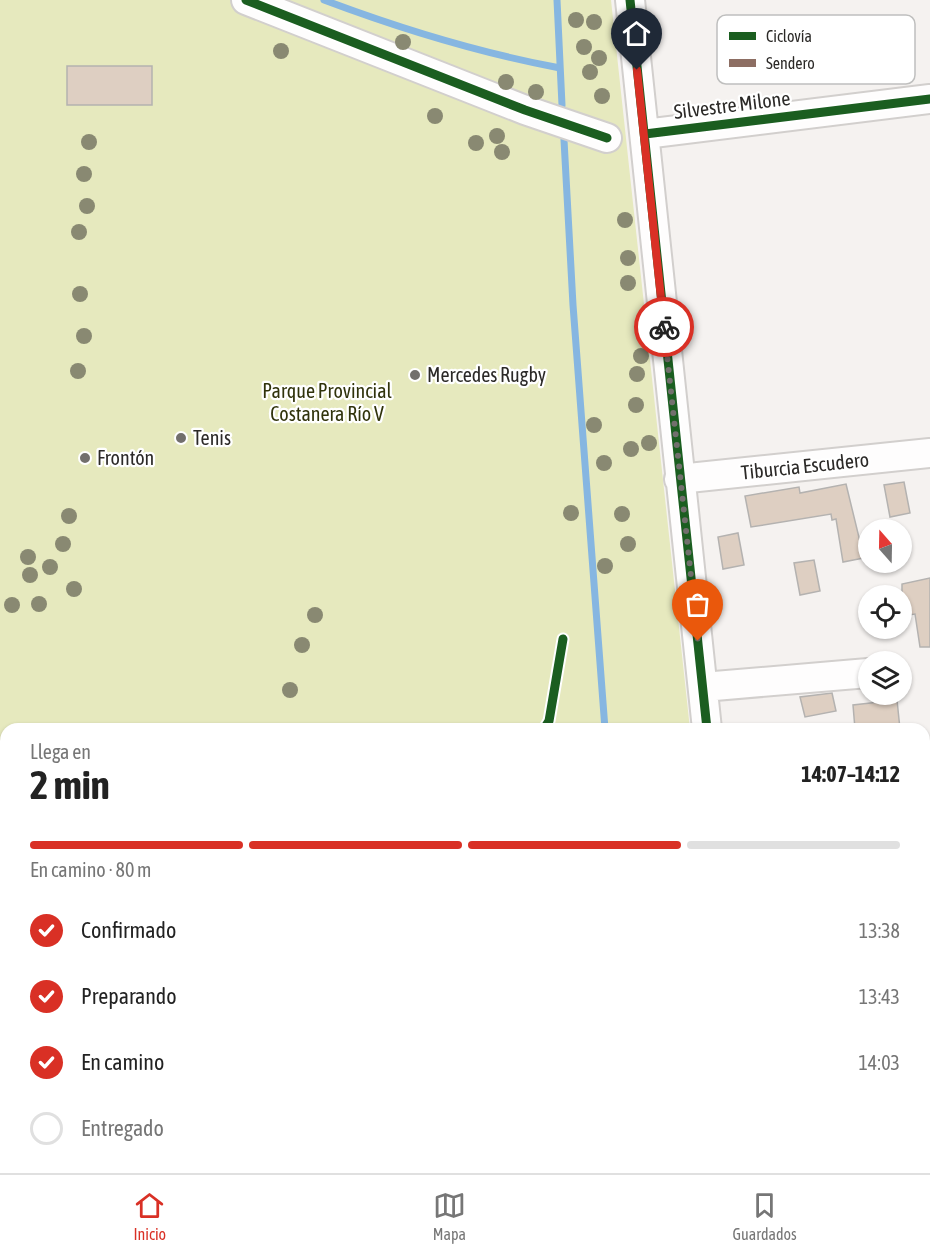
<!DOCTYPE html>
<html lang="es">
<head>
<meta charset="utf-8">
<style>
  body { margin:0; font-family:"Asap Condensed",sans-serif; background:#f2f2f2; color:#222; height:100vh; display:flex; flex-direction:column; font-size:22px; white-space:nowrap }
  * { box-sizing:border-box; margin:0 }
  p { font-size:20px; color:#767676 }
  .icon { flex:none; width:33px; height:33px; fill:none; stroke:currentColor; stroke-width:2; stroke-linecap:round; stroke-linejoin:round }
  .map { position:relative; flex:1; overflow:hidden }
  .details { position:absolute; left:0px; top:723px; width:930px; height:450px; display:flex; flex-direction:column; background:#fff; border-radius:18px 18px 0 0; box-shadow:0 2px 4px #0004 }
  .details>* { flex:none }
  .needle { width:39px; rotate:340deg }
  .tools { position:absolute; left:858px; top:519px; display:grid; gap:12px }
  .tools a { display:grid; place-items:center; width:54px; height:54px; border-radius:50%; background:#fff; box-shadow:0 2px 4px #0004; font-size:30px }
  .pin { position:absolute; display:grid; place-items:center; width:51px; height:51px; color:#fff; margin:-62px -26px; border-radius:50% 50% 50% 0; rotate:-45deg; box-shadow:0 0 6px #0007 }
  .pin .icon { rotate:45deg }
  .courier { position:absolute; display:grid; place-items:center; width:60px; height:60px; margin:-30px; border:4px solid #d93025; border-radius:50%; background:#fff; color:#222; box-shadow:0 2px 8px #0007 }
  .summary em { font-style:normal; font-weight:700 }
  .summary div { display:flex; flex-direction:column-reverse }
  .summary { display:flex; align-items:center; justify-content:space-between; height:102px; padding:0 30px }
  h1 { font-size:39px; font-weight:700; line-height:45px }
  .bar { display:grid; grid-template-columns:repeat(4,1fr); gap:9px 6px; align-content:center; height:72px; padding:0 30px }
  .bar i { height:8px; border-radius:4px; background:#e0e0e0 }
  .bar .current { background:#d93025 }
  .bar p { grid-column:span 4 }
  ol { padding:0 30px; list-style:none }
  li { display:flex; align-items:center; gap:18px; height:66px }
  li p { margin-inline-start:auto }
  li .icon { padding:6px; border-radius:50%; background:#d93025; color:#fff; stroke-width:4 }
  li:last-child { color:#767676 }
  li i { width:33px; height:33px; border:3px solid #e0e0e0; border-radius:50% }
  .menu { display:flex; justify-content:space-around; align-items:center; height:84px; border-top:2px solid #e0e0e0; background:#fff; font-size:16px; color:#767676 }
  .menu a { display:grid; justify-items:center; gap:3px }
  .menu .current { color:#d93025 }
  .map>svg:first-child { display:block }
</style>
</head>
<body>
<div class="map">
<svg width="930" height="1173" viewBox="0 0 930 1173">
  <rect width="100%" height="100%" fill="#f5f2f0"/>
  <!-- green -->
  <path fill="#e6e9be" d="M0 0H611L690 729H6V994L0 992Z
    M924 773H930V1173H751V1167H924Z"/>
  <!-- water -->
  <path fill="#86b6e1" d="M0 1107 6 1108V1167H222L244 1173H0Z"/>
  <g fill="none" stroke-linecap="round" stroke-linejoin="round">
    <!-- stream -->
    <path stroke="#86b6e1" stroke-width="7" d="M324 0C401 29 480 53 560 68
      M557 0 562 105
      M564 140 573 305 605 729
      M654 1167 656 1173"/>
  </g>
  <!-- building -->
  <path fill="#decfc2" stroke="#b4b2b0" stroke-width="1.5" d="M67 66H152V105H67Z
    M904 482 910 513 890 517 884 485Z
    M846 484 864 558 843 562 836 519 832 520 831 514 751 527 745 496 799 487 800 493Z
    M738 533 744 565 723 569 718 537Z
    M814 560 820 591 800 595 794 563Z
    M930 578V647H920L915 614 902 616V584Z
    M832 693 836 711 805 717 800 697Z
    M897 700 900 729H855L853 705Z"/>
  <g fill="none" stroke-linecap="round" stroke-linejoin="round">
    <!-- minor casing -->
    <g stroke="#d2cfcd" stroke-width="32">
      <path id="minor" d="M246 0 525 110 607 138
        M630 0 707 729
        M645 134 930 99
        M679 479 930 453
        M703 687 868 673
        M0 876 6 878"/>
    </g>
    <!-- minor -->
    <use href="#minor" stroke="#fefdfd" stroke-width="28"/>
    <!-- quiet -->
    <path stroke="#8d6e63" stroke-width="8" stroke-dasharray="15 8" stroke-linecap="butt" d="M924 1113 930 1112"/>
    <!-- cycleway casing -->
    <g stroke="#fff" stroke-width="13">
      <path id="cycleway" d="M246 0 525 110 607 138
        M630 0 707 729
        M645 134 930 99
        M544 729 549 721 563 639"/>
    </g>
    <!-- cycleway -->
    <use href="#cycleway" stroke="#1b5e20" stroke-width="9"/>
  </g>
  <!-- trees -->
  <g fill="#898972">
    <circle cx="576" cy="20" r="8"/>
    <circle cx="594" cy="22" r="8"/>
    <circle cx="403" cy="42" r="8"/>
    <circle cx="584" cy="47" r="8"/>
    <circle cx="281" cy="51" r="8"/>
    <circle cx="599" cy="58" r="8"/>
    <circle cx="590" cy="72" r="8"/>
    <circle cx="506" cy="82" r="8"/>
    <circle cx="536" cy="92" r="8"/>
    <circle cx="602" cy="96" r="8"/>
    <circle cx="435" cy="116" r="8"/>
    <circle cx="497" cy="136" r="8"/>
    <circle cx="89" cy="142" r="8"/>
    <circle cx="476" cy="143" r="8"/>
    <circle cx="502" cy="152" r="8"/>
    <circle cx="84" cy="174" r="8"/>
    <circle cx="87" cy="206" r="8"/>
    <circle cx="625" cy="220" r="8"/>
    <circle cx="79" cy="232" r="8"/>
    <circle cx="628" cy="258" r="8"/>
    <circle cx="628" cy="283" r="8"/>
    <circle cx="80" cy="294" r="8"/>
    <circle cx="84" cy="336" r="8"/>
    <circle cx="641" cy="356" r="8"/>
    <circle cx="78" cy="371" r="8"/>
    <circle cx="637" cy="374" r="8"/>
    <circle cx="636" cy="405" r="8"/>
    <circle cx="594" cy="425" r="8"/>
    <circle cx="649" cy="443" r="8"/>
    <circle cx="631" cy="449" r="8"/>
    <circle cx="604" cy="463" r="8"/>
    <circle cx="571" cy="513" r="8"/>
    <circle cx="622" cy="514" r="8"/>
    <circle cx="69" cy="516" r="8"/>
    <circle cx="63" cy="544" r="8"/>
    <circle cx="628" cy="544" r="8"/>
    <circle cx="28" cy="557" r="8"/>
    <circle cx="605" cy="566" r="8"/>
    <circle cx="50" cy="567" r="8"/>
    <circle cx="30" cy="575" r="8"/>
    <circle cx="74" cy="589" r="8"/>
    <circle cx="39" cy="604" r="8"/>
    <circle cx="12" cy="605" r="8"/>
    <circle cx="315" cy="615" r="8"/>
    <circle cx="302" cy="645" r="8"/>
    <circle cx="290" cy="690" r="8"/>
  </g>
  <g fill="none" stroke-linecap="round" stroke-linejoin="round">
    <!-- done -->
    <path stroke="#726f6d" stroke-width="6" stroke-dasharray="0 10.8" d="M664 327 698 641"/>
    <!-- route -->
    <path stroke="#d93025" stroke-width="8" d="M637 70 664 327"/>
  </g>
  <!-- markers -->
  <g fill="#726f6d" stroke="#fff" stroke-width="2">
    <circle cx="415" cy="375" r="6"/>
    <circle cx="181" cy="438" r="6"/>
    <circle cx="85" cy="458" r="6"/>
  </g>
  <g text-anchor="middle" stroke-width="4.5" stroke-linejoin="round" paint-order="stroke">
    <!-- street labels -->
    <g font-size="20" fill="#2b2927" stroke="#fff">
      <text transform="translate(732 105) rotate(-7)" y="7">Silvestre Milone</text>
      <text transform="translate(805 466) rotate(-6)" y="7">Tiburcia Escudero</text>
    </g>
    <!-- poi labels -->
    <g font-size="20" fill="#2b2927" stroke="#fff" text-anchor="start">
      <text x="427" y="382">Mercedes Rugby</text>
      <text x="193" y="445">Tenis</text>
      <text x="97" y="465">Frontón</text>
    </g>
    <!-- park labels -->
    <g font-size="20" fill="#30330b" stroke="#fff">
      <text x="327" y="398">Parque Provincial<tspan x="327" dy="23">Costanera Río V</tspan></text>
    </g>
  </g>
  <!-- legend -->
  <rect x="717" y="15" width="198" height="69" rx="9" fill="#fff" stroke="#bfbfbe" stroke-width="1.5"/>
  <rect x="729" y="32" width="27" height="8" fill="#1b5e20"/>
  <rect x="729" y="59" width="27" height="8" fill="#8d6e63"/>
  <g font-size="16" fill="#2b2927">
    <text x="766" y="42">Ciclovía</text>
    <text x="766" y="69">Sendero</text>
  </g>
</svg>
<div class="tools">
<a><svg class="needle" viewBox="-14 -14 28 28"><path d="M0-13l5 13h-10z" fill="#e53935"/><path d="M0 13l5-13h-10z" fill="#767676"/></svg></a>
<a><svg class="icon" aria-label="locate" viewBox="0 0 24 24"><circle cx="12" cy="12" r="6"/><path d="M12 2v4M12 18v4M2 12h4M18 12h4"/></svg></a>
<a><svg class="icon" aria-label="layers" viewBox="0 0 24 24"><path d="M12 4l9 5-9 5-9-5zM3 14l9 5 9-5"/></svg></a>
</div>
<div class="pin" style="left:698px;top:641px;background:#ea580c"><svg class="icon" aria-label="bag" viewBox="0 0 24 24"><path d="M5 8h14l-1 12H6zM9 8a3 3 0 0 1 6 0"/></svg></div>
<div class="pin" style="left:637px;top:70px;background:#1f2937"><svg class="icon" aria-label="home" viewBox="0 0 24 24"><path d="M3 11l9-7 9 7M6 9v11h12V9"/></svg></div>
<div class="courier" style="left:664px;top:327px"><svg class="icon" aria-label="bike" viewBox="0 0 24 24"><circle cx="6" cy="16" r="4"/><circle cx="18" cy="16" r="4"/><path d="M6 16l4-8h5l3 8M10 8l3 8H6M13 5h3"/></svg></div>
<section class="details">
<div class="summary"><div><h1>2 min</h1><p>Llega en</p></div><em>14:07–14:12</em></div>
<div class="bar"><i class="current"></i><i class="current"></i><i class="current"></i><i></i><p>En camino · 80 m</p></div>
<ol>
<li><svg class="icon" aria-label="check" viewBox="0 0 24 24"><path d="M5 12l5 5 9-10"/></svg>Confirmado<p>13:38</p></li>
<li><svg class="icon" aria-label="check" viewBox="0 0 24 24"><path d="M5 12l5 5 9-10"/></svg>Preparando<p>13:43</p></li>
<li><svg class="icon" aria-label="check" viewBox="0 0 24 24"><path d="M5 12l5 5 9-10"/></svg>En camino<p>14:03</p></li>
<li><i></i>Entregado</li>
</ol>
</section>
</div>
<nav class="menu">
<a class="current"><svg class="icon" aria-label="home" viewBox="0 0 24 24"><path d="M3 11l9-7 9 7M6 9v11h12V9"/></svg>Inicio</a>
<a><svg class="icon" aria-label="map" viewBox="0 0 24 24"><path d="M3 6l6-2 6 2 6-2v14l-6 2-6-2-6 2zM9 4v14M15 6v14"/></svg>Mapa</a>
<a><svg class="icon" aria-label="saved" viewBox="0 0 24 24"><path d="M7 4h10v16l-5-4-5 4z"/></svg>Guardados</a>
</nav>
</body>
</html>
